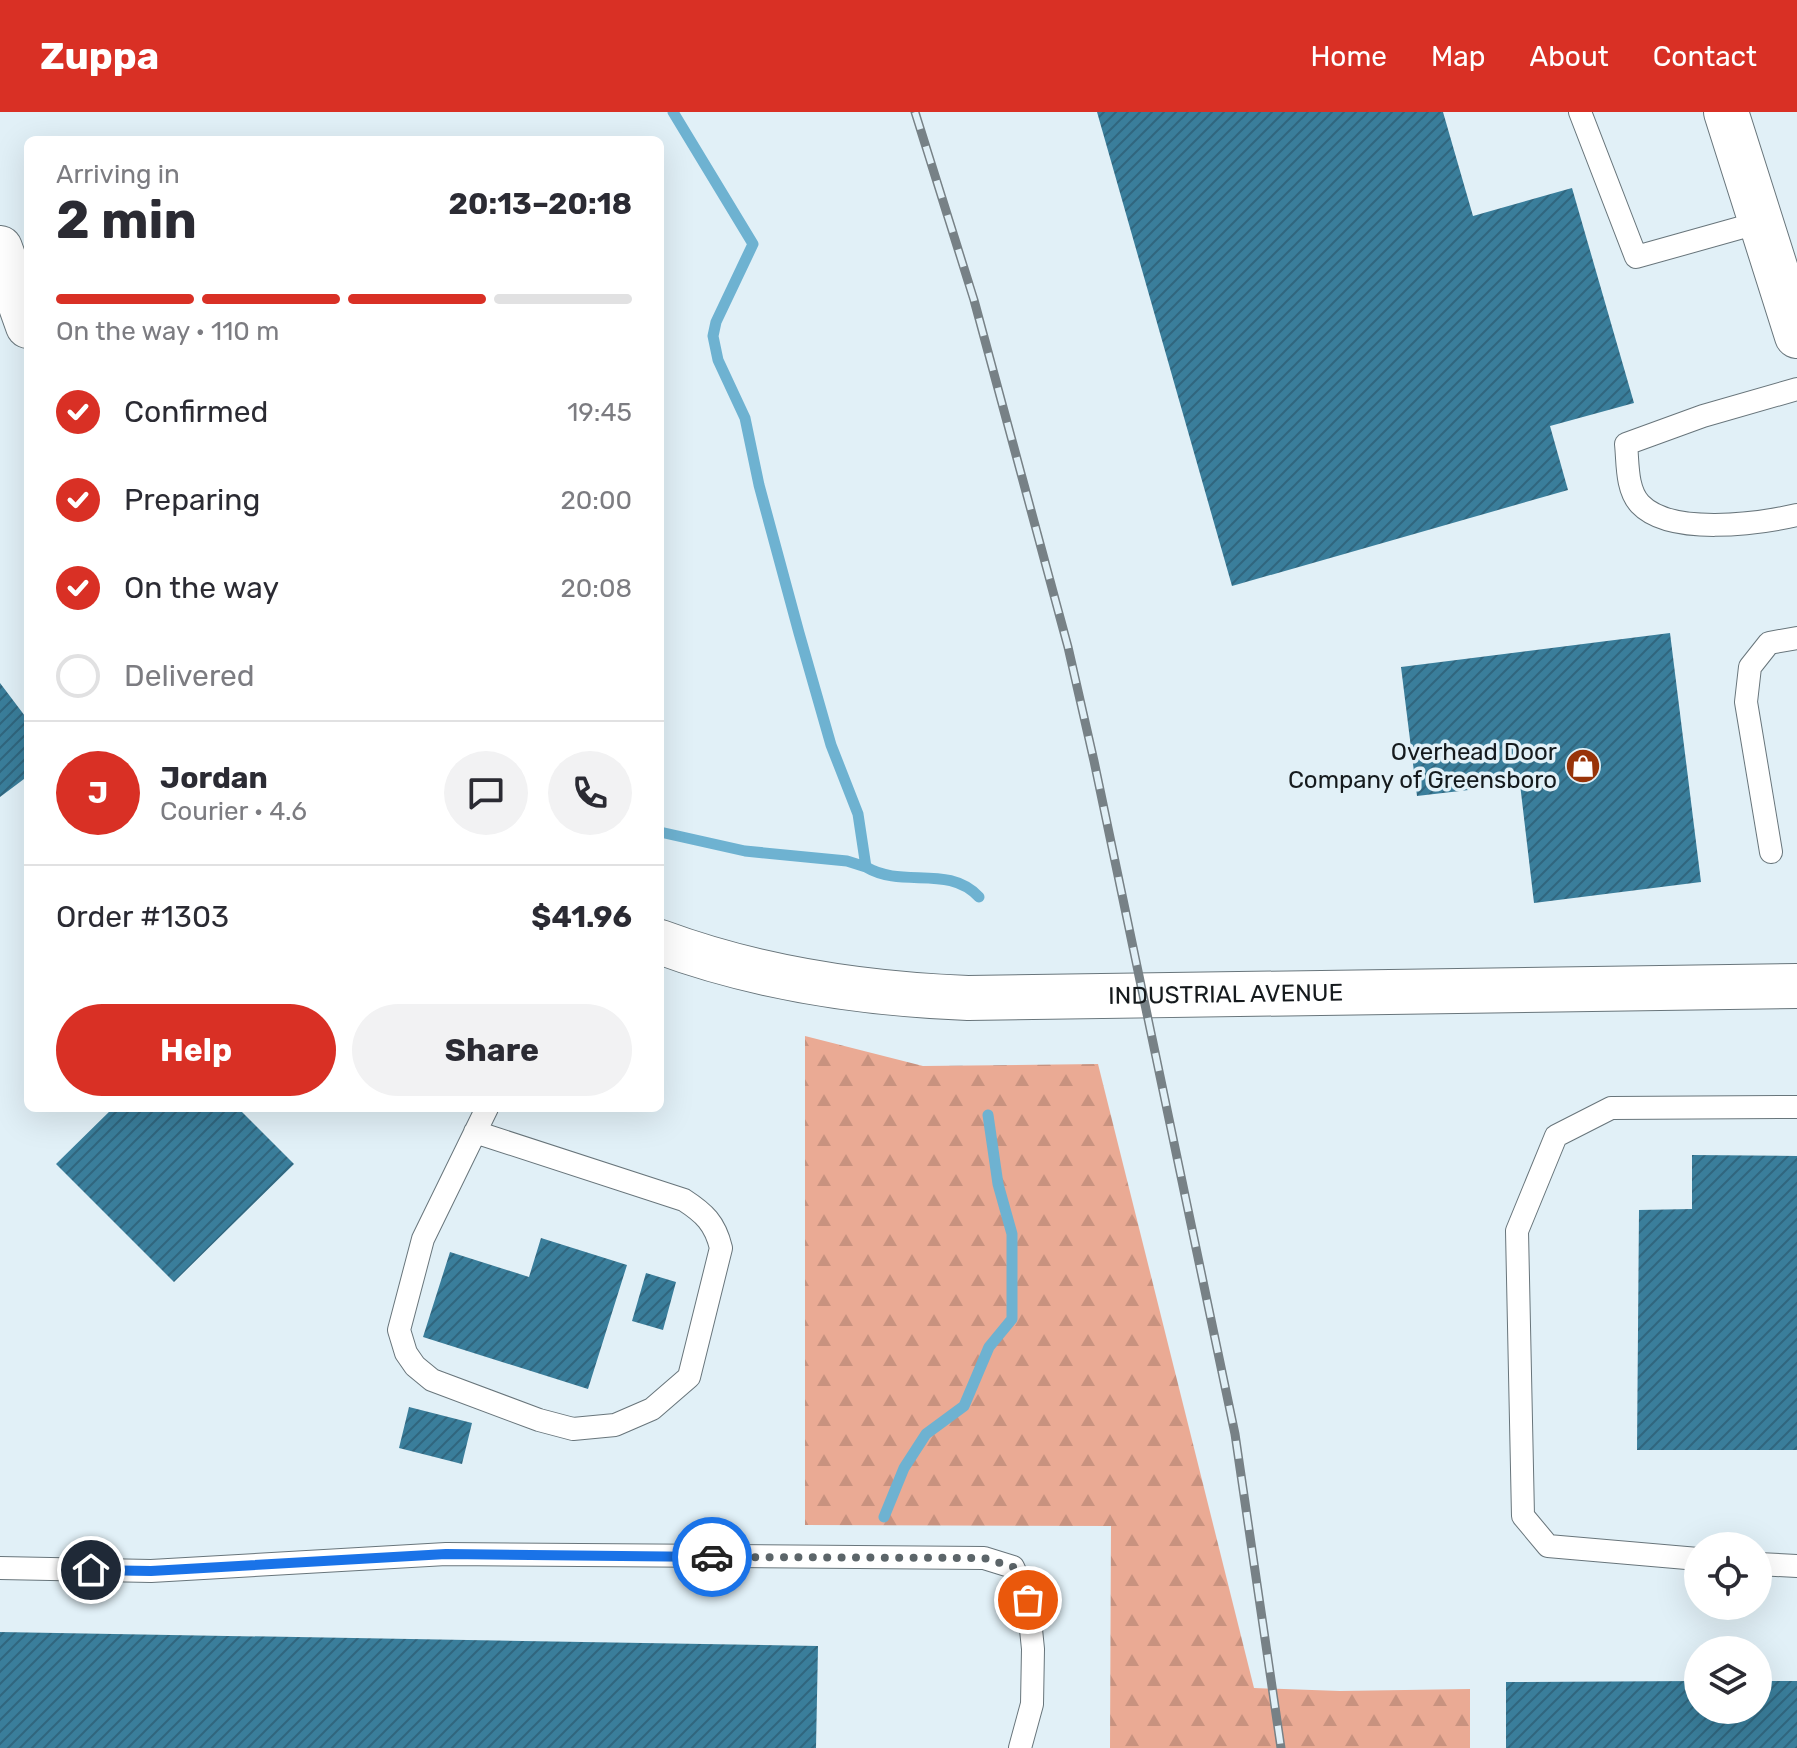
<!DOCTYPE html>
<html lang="en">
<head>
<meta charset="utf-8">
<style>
  body { margin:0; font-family:Rubik,sans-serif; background:#f2f2f3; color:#2b2b33; height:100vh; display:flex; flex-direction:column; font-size:30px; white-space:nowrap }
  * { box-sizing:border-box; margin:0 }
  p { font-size:26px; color:#7c7c81 }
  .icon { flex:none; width:44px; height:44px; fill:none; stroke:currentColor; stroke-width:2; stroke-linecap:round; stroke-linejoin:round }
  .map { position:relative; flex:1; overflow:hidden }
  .details { position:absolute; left:24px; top:24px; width:640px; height:976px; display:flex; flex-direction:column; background:#fff; border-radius:12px; box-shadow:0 8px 32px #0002 }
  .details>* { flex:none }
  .controls { position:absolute; left:1684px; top:1420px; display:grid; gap:16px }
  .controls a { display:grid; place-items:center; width:88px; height:88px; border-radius:50%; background:#fff; box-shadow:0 8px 32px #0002; font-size:40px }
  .pin { position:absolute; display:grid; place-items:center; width:68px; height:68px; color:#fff; margin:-34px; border:4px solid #fff; border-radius:50%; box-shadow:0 2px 8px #0007 }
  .courier { position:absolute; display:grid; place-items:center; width:80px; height:80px; margin:-40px; border:6px solid #1a73e8; border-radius:50%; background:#fff; color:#222; box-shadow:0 2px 10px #0007 }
  .head em { font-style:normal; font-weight:700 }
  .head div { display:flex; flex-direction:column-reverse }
  .head { display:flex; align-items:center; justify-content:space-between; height:136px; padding:0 32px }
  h1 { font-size:52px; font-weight:700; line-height:60px }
  .bar { display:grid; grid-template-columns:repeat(4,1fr); gap:12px 8px; align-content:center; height:96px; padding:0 32px }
  .bar i { height:10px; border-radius:6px; background:#e1e1e2 }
  .bar .active { background:#d93025 }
  .bar p { grid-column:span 4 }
  .line { display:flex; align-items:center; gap:20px; padding:0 32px; border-top:2px solid #e1e1e2 }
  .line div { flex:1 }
  .round { display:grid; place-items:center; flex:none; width:84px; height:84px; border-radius:42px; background:#f2f2f3 }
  ol { padding:0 32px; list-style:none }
  li { display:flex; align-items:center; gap:24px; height:88px }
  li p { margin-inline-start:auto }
  li .icon { padding:8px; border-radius:50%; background:#d93025; color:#fff; stroke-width:4 }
  li:last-child { color:#7c7c81 }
  li i { width:44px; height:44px; border:4px solid #e1e1e2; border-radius:50% }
  .button { display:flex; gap:16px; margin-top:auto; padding:16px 32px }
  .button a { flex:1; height:92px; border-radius:48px; background:#d93025; color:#fff; font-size:32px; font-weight:700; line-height:92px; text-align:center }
  .button a+a { background:#f2f2f3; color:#2b2b33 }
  header { display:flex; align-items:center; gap:48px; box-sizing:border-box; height:112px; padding:0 40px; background:#d93025; color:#fff }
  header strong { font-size:38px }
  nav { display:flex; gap:44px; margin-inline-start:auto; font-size:28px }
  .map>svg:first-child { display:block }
</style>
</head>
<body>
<header>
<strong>Zuppa</strong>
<nav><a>Home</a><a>Map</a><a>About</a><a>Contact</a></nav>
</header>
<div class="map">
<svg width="1797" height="1636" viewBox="0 0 1797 1636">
  <defs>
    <pattern id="forest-firs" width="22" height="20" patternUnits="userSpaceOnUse" patternTransform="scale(2)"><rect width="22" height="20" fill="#eaaa94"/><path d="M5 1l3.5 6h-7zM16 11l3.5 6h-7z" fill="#c8927f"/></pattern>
    <pattern id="building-hatch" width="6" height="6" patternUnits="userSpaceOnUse" patternTransform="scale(2)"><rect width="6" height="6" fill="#3a7e9b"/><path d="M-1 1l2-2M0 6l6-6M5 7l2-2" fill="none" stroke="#30667e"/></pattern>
  </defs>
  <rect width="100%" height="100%" fill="#e1f0f7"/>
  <!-- forest -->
  <path fill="url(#forest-firs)" d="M805 924 923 954 1098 952 1254 1576 1340 1579 1470 1577V1636H1110L1111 1414 805 1413Z"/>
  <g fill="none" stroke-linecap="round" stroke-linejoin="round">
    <!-- stream -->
    <path stroke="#6eb2d1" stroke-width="11" d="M673 0 753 132 716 210 713 224 718 248 745 306 759 373 799 521 831 633 858 702 866 755C903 777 948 752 979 785
      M660 720 745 739 847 749 866 755
      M884 1405 904 1356 926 1322 964 1294 989 1235 1012 1207V1122L998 1072 988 1003"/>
  </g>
  <!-- building -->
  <path fill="url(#building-hatch)" d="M1097 0H1443L1473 104 1572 76 1634 291 1550 314 1568 378 1232 474Z
    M1670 521 1701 770 1534 791 1520 672 1417 684 1401 555Z
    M0 571 28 608V664L0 685Z
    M113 996H238L294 1052 174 1170 56 1052Z
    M1692 1043 1797 1044V1338H1637L1639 1098 1692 1097Z
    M541 1126 627 1153 588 1277 423 1225 450 1140 529 1165Z
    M646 1161 676 1170 663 1218 632 1209Z
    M409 1295 472 1311 462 1352 399 1336Z
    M0 1520 818 1534 816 1636H0Z
    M1698 1569V1598H1758V1569H1797V1636H1506V1570Z"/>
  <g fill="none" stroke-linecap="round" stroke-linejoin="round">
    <!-- service casing -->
    <g stroke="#68757b" stroke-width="24">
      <path id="service" d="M1580 0 1636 145 1761 110
        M1797 277 1703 304 1626 332C1628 350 1626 377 1640 392 1670 424 1758 412 1797 403
        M1771 740 1746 590 1750 555 1769 531 1797 526
        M475 1020 684 1088C704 1101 715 1111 721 1136L689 1265 652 1297 615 1313 573 1317 539 1308 432 1268 415 1254 406 1241 399 1218 423 1127 487 996
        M1698 1447 1548 1434 1523 1404 1517 1119 1556 1024 1611 996 1797 995
        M1758 1452 1797 1454
        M0 1456 151 1459 446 1442 984 1446 1013 1455 1028 1488 1033 1537 1032 1592 1020 1636"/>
    </g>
    <!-- minor casing -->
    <g stroke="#68757b" stroke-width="46">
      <path id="minor" d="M1726 0 1797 224"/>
    </g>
    <!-- secondary casing -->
    <g stroke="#68757b" stroke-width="46">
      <g id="secondary">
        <path d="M0 136 28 214"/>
        <path id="s1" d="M660 830C760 867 863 882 968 886L1797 874"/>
      </g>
    </g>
    <!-- service -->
    <use href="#service" stroke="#fff" stroke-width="22"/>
    <!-- minor -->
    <use href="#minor" stroke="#fff" stroke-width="44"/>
    <!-- secondary -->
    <use href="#secondary" stroke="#fff" stroke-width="44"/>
    <!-- rail casing -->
    <g stroke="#778186" stroke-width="9">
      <path id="rail" d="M915 0 974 188 1068 535 1094 649 1235 1322 1281 1636"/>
    </g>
    <!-- rail -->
    <use href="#rail" stroke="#e1f0f7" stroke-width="6" stroke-dasharray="18" stroke-linecap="butt"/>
  </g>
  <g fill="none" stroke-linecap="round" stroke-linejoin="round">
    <!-- done -->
    <path stroke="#5c6569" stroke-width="8" stroke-dasharray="0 14.4" d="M712 1445 984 1446 1013 1455 1028 1488"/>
    <!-- route -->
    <path stroke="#1a73e8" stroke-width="10" d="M91 1458 151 1459 446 1442 712 1445"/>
  </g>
  <!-- icons -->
  <defs>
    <g id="shop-disc" transform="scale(1.8)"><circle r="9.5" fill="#983308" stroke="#e1f0f7"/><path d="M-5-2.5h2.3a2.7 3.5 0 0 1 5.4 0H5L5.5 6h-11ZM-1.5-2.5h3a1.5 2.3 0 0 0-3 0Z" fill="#fff"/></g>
  </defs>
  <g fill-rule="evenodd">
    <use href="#shop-disc" x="1583" y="654"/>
  </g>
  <g text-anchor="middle" stroke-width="7" stroke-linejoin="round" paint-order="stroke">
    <!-- poi labels -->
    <g font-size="24" fill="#151a1d" stroke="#e1f0f7" text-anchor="end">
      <text x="1557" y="648">Overhead Door<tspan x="1557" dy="28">Company of Greensboro</tspan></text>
    </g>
    <!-- street labels -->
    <g font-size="24" fill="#151a1d" stroke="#e1f0f7">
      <text dy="8" stroke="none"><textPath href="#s1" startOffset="572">INDUSTRIAL AVENUE</textPath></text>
    </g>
  </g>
</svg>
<div class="controls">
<a><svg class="icon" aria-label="locate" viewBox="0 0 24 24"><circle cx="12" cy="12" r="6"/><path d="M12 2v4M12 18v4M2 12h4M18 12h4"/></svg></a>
<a><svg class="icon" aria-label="layers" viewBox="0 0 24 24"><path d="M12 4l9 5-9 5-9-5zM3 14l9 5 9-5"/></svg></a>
</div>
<div class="pin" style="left:1028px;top:1488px;background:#ea580c"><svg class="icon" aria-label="bag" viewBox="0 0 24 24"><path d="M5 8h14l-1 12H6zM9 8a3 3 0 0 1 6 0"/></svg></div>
<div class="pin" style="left:91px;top:1458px;background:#1f2937"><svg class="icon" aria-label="home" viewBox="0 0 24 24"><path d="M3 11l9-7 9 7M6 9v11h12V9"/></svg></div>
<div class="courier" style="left:712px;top:1445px"><svg class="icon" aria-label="car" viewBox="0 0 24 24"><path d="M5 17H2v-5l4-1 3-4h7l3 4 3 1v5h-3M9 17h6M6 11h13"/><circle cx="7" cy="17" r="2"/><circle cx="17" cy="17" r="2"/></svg></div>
<section class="details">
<div class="head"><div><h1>2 min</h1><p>Arriving in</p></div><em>20:13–20:18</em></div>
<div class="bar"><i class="active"></i><i class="active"></i><i class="active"></i><i></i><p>On the way · 110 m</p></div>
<ol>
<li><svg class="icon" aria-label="check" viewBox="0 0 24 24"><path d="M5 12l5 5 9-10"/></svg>Confirmed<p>19:45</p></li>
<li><svg class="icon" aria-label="check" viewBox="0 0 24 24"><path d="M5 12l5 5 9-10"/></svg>Preparing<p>20:00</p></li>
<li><svg class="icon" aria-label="check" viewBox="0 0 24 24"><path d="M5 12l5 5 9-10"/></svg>On the way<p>20:08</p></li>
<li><i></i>Delivered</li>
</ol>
<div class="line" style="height:144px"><b class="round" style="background:#d93025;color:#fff">J</b><div><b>Jordan</b><p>Courier · 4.6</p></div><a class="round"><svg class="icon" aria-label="chat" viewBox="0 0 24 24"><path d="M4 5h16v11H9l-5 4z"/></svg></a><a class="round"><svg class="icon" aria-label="phone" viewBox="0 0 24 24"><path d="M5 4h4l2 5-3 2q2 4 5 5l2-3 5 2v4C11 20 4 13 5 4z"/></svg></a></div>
<div class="line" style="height:104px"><div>Order #1303</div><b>$41.96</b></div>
<div class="button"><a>Help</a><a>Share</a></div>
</section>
</div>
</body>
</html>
